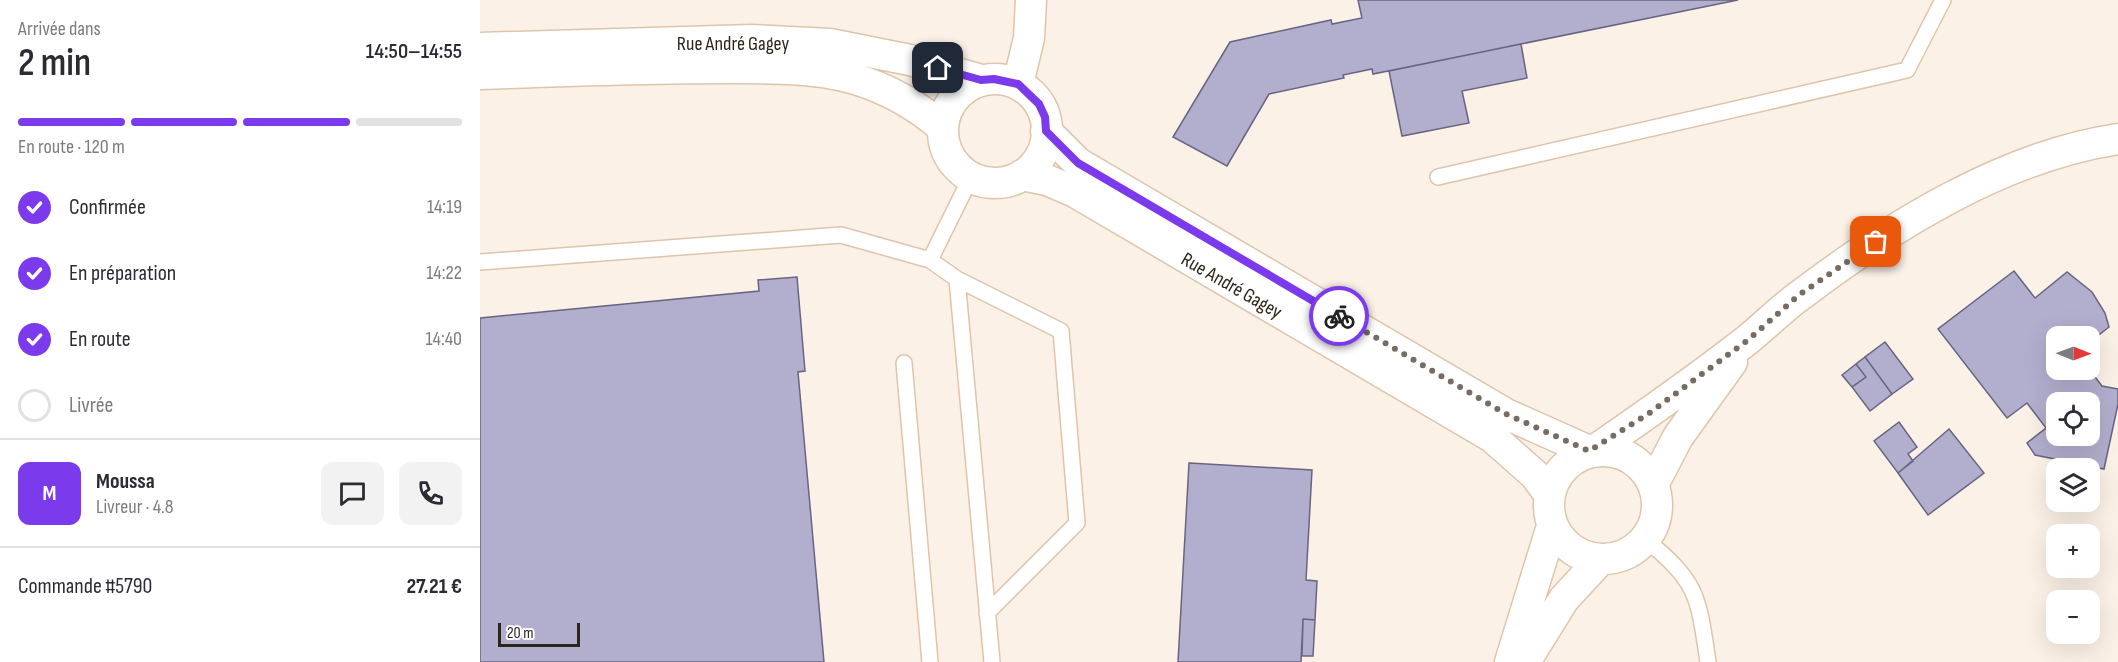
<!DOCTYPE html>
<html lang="fr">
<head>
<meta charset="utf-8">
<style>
  body { margin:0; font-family:"Sofia Sans Condensed",sans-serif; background:#f2f2f3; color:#2b2b33; height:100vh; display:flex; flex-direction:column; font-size:22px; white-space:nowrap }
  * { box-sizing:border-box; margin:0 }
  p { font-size:20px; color:#7c7c81 }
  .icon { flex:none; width:33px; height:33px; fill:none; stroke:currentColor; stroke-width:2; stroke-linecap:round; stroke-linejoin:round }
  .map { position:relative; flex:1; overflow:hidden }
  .side { display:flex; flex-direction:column; background:#fff; width:480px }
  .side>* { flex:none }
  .needle { width:39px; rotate:91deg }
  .tools { position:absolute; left:1566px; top:326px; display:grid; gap:12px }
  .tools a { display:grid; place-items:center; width:54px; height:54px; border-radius:12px; background:#fff; box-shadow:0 6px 24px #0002; font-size:30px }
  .scale { position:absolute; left:18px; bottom:15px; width:82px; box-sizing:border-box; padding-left:6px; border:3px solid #2e251a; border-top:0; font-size:16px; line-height:21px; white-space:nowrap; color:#2e251a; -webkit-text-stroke:4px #fff; paint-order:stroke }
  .pin { position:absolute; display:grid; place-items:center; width:51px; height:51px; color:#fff; margin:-26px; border-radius:12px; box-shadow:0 3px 9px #0006 }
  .courier { position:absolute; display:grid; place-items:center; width:60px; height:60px; margin:-30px; border:4px solid #7c3aed; border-radius:50%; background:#fff; color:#222; box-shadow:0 2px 8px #0007 }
  .overview em { font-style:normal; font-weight:600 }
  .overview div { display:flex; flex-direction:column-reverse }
  .overview { display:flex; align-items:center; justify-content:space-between; height:102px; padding:0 18px }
  h1 { font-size:39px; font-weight:600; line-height:45px }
  .bar { display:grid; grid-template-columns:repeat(4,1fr); gap:9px 6px; align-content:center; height:72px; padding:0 18px }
  .bar i { height:8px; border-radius:4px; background:#e1e1e2 }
  .bar .active { background:#7c3aed }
  .bar p { grid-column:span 4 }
  .line { display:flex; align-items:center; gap:15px; padding:0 18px; border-top:2px solid #e1e1e2 }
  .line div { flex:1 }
  .round { display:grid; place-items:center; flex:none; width:63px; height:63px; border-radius:12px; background:#f2f2f3 }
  ol { padding:0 18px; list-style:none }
  li { display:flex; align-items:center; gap:18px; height:66px }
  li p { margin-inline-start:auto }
  li .icon { padding:6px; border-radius:50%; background:#7c3aed; color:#fff; stroke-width:4 }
  li:last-child { color:#7c7c81 }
  li i { width:33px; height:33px; border:3px solid #e1e1e2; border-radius:50% }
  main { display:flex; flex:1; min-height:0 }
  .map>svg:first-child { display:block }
</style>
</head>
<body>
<main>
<section class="side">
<div class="overview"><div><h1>2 min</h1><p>Arrivée dans</p></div><em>14:50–14:55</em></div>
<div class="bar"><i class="active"></i><i class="active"></i><i class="active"></i><i></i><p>En route · 120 m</p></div>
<ol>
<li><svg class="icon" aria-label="check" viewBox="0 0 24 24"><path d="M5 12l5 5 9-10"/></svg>Confirmée<p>14:19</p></li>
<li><svg class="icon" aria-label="check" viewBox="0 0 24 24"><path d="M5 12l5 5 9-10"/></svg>En préparation<p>14:22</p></li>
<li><svg class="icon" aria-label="check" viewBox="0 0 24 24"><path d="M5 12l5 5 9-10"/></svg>En route<p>14:40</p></li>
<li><i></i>Livrée</li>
</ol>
<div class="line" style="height:108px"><b class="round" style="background:#7c3aed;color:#fff">M</b><div><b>Moussa</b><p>Livreur · 4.8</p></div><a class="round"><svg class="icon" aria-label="chat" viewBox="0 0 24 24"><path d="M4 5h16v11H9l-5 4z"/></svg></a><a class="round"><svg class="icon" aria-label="phone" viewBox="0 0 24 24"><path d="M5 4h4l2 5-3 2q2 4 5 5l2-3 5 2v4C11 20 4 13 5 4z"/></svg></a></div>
<div class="line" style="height:78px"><div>Commande #5790</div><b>27.21 €</b></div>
</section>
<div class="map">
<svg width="1638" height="662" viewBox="0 0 1638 662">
  <rect width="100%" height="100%" fill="#fbf1e6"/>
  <!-- building -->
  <path fill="#b2aece" stroke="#686482" stroke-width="1.5" fill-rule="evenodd" d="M878 0H1258L893 74 892 69 863 75 864 78 789 94 747 166 693 137 750 42 851 20 852 24 882 18Z
    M1041 44 1047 78 982 91 989 123 922 136 909 71Z
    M1534 271 1555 298 1587 272 1612 292 1625 313 1629 327 1610 342V336H1576V369H1609L1622 386 1638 389V404L1624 469 1555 455 1547 443 1566 428 1547 403 1527 418 1458 329ZM1576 402H1610V435H1576Z
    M317 277 325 371 318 372 344 662H0V318L279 291 278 280Z
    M1405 342 1433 379 1412 394 1385 357Z
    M1385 357 1412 394 1390 411 1372 387 1386 377 1376 364Z
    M1376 364 1386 377 1372 387 1362 375Z
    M1419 422 1437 447 1428 454 1433 461 1418 473 1394 441Z
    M1469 429 1504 473 1448 515 1418 473Z
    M709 463 832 470 826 580 837 581 835 620 823 619 821 662H698Z
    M823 619 835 620 833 656H822Z"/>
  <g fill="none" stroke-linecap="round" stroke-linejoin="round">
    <!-- lane casing -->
    <g stroke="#dec5aa" stroke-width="18">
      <path id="lane" d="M958 177 1427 70 1463 0
        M450 260 491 177
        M0 262 361 235 450 260 477 279 512 662
        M477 279 581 331 597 523 507 613
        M424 363 450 662
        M1165 539C1219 583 1218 596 1228 662"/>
    </g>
    <!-- street casing -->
    <g stroke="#dec5aa" stroke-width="33">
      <path id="street" d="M0 48 272 40 350 44 430 60 501 80
        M0 74C82 71 164 68 245 68 286 68 332 67 372 78 406 88 437 105 463 128
        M463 131a52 52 0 1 1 104 0a52 52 0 1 1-104 0Z
        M538 84 549 38 551 0
        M566 131 598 163 615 173 1026 414 1109 451
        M542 175 567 180 595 192 1012 437 1055 475 1069 494
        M1115 450C1166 415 1217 379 1266 341 1285 326 1302 308 1322 294 1412 226 1524 156 1638 139
        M1069 505a54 54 0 1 1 108 0a54 54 0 1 1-108 0Z
        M1173 485 1198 437 1252 362
        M1030 662 1072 526
        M1045 662 1084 599 1121 559"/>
    </g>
    <!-- lane -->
    <use href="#lane" stroke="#fff" stroke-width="15"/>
    <!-- street -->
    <use href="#street" stroke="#fff" stroke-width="30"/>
  </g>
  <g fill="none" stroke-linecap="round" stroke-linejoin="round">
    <!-- done -->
    <path stroke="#766c61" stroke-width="6" stroke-dasharray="0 10.8" d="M859 316 1026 414 1109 451 1168 414 1268 340 1319 295 1396 242"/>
    <!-- route -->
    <path stroke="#7c3aed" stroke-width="8" d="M458 68 501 80 514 79 538 84 559 104 565 117 566 131 598 163 859 316"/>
  </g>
  <g text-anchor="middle" stroke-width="4.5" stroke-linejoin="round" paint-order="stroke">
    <!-- street labels -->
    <g font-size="20" fill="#2e251a" stroke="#fff">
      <text x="253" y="50">Rue André Gagey</text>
      <text transform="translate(752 285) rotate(30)" y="7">Rue André Gagey</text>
    </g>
  </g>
</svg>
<div class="tools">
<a><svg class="needle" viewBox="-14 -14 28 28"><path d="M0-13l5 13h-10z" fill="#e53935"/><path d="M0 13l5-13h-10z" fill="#7c7c81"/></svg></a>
<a><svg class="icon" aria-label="locate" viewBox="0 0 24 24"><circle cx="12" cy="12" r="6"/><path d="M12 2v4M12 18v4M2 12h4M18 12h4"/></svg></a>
<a><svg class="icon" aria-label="layers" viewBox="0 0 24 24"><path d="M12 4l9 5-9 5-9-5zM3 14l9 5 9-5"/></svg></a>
<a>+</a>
<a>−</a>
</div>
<div class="scale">20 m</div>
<div class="pin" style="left:1396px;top:242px;background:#ea580c"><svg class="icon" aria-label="bag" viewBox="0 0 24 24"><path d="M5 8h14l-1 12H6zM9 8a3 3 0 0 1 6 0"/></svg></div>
<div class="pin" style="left:458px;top:68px;background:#1f2937"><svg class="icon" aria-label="home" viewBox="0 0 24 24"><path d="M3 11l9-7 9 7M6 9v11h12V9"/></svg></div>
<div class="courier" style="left:859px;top:316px"><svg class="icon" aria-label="bike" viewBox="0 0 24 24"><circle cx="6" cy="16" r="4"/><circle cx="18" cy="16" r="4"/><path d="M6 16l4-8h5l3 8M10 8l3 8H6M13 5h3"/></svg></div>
</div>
</main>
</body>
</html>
